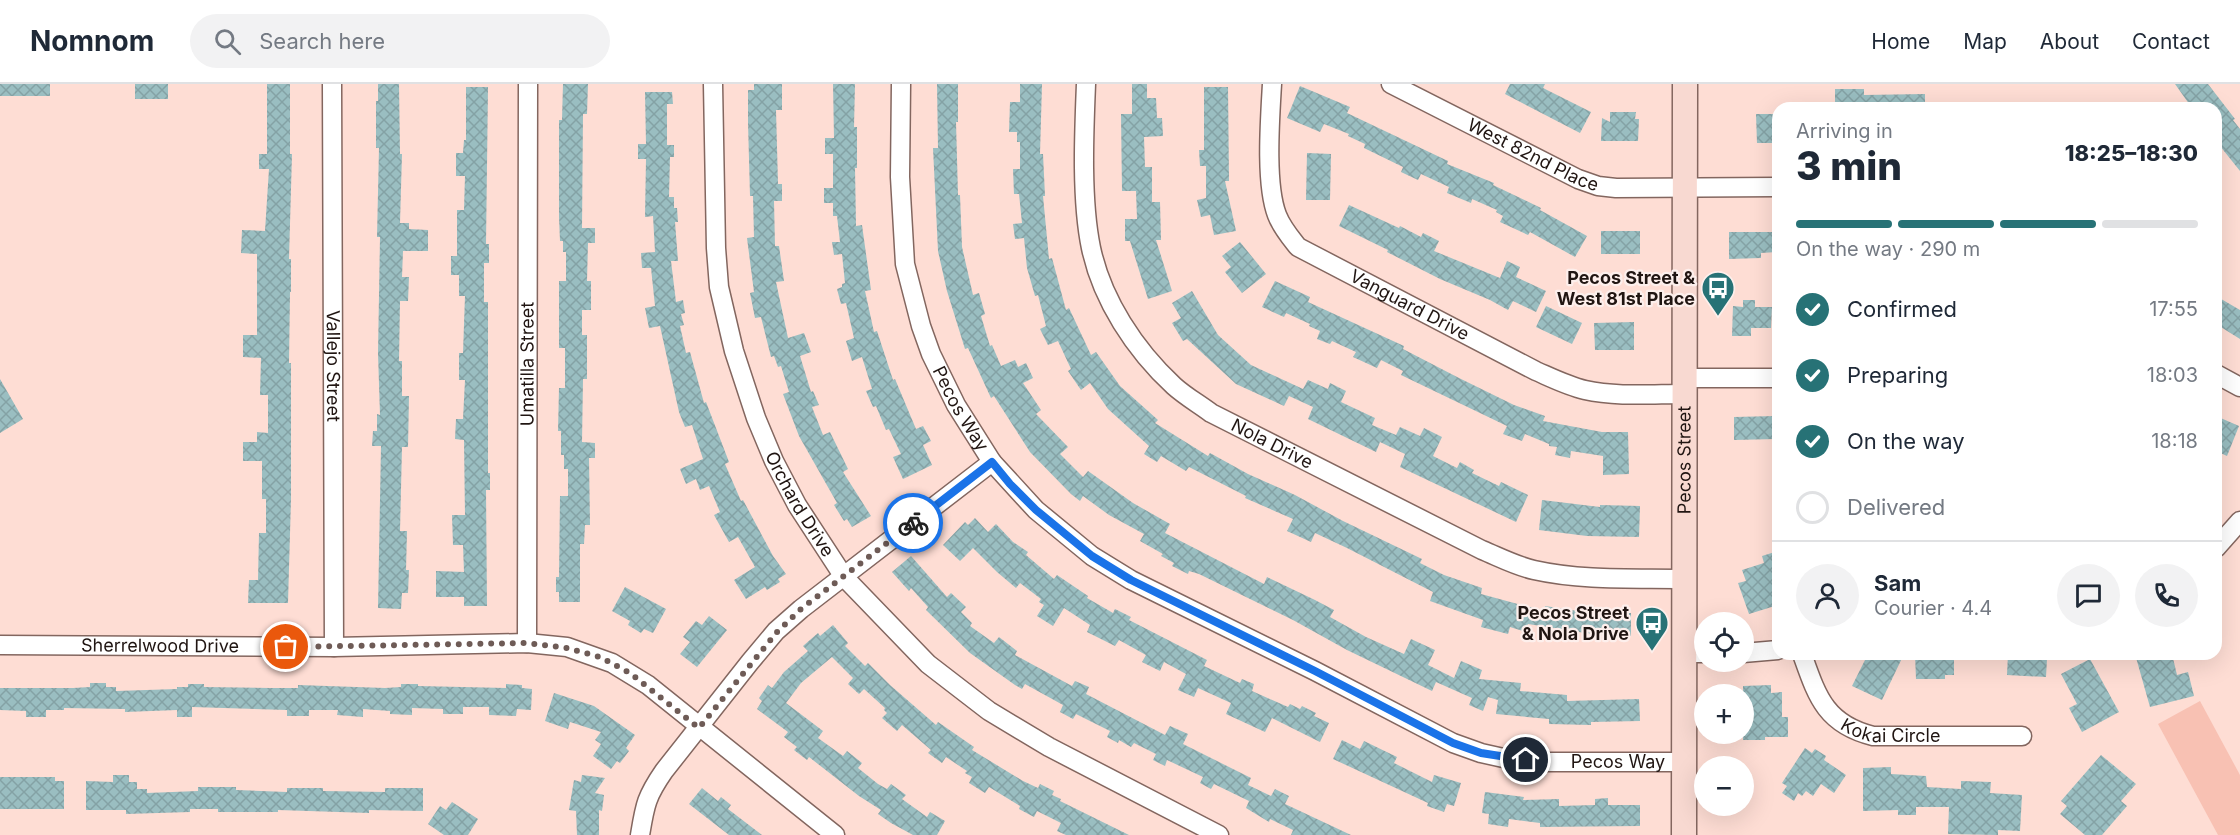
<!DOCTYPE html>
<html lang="en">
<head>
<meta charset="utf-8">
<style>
  body { margin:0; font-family:Inter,sans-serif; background:#f2f2f3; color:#1f2937; height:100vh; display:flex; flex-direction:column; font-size:22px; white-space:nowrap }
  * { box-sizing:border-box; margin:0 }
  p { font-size:20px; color:#747a83 }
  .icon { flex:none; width:33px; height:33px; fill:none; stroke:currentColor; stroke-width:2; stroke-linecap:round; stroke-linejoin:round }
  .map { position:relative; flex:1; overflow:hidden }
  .drawer { position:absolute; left:1772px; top:18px; width:450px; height:558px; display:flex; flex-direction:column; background:#fff; border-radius:18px; box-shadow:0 6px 24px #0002 }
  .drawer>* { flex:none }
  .controls { position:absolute; left:1694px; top:528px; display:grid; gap:12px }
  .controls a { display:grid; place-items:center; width:60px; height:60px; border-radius:50%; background:#fff; box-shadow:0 6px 24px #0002; font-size:30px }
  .pin { position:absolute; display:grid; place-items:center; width:51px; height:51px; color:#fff; margin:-26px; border:3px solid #fff; border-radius:50%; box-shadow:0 2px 6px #0007 }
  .courier { position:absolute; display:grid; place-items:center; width:60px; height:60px; margin:-30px; border:4px solid #1a73e8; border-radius:50%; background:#fff; color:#222; box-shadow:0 2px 8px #0007 }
  .overview em { font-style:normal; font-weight:800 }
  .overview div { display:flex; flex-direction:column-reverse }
  .overview { display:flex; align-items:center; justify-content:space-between; height:102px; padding:0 24px }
  h1 { font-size:39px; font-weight:800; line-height:45px }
  .bar { display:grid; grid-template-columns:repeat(4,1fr); gap:9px 6px; align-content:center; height:72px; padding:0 24px }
  .bar i { height:8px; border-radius:4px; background:#e0e1e3 }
  .bar .active { background:#277276 }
  .bar p { grid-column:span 4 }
  .line { display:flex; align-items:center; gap:15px; padding:0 24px; border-top:2px solid #e0e1e3 }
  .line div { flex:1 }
  .round { display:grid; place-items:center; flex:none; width:63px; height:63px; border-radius:32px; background:#f2f2f3 }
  ol { padding:0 24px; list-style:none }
  li { display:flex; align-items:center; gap:18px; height:66px }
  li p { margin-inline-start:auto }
  li .icon { padding:6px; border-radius:50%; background:#277276; color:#fff; stroke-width:4 }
  li:last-child { color:#747a83 }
  li i { width:33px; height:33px; border:3px solid #e0e1e3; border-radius:50% }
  header { display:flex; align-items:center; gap:36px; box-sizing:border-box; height:84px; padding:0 30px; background:#fff; border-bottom:2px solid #e0e1e3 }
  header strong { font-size:28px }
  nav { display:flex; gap:33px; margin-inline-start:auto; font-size:21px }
  .search { width:420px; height:54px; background:#f2f2f3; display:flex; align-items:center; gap:15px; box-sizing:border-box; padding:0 21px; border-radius:33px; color:#747a83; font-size:22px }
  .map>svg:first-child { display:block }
</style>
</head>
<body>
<header>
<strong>Nomnom</strong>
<div class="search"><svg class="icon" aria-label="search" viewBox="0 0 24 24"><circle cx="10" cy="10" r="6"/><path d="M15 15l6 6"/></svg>Search here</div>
<nav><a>Home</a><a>Map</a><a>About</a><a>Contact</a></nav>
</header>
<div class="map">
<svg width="2240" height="751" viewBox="0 0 2240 751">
  <defs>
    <pattern id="building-cross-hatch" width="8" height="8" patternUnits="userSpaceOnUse" patternTransform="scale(1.5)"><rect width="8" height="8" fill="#9abec1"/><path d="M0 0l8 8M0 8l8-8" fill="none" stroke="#84a2a5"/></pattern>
  </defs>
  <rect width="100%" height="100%" fill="#feddd4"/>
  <!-- green -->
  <path fill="#f8c1b3" d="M2200 617 2240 691V751H2218L2158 640Z"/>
  <!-- building -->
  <path fill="url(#building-cross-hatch)" d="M0 0H50V12H0Z
    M135 0H168V15H135Z
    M267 0H290V70H292L289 175H291V208H290L289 279H291V415L288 519H248L249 496H258L259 449H266V415H262V377H243V358H257V348L268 349V311H260L261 274 243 273V251H257V170L241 169 242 146 265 147 269 85H259V70H267Z
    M378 0H399L400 70H402L400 139H409V145L428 146V167H403L402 193H409L408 217H400L399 277H402V312H409L408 363H402L400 447H407L406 486H409L408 509H402L401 525 378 524 381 362H372L373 347H377V330L380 331 378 269 380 153H377L379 64H376V17H378Z
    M563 0H588L587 30H583L582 144H595V159H588L587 197H591V226H582V251H587V295H583L582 358 595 359V374H589L590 441H585L584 460H580V518H559V508H556V493H559L560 412H568V385H564V371H561V347H558L559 304H565V264H559V197H566V168H563V157H560L559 133V36H562Z
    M754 0H782V26H776L778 100H782V117H774L775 162H779L784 197 776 198 788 254 804 249 811 268 800 272 811 308 813 307 819 321 812 323 823 351 830 348 848 385 843 388 871 432 852 443 847 435 844 437 834 421 837 419 799 352 783 310 789 308 781 282 778 283 774 272 771 273 761 233 755 234 750 209 754 208 747 154 754 153 753 112H750L748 38V6H754Z
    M833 0H855L854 43H857V84H855L856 142 862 141 871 206 865 207 874 248 877 247 893 296 895 295 916 345 923 342 931 357 923 361 932 381 903 395 893 373 901 370 889 345 886 346 876 322 873 323 866 307 872 305 862 273 852 277 846 257 854 254 846 219 841 220 837 205 842 203V200L845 199 842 170 834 171 832 158H840L837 132H833V119H824V104H833V70H825V54H834Z
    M937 0H958V38H956L958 111H960L962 163 973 211 979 209 985 230 981 232 990 262 992 261 1001 282 1015 276 1018 283 1026 279 1033 294 1023 299 1041 326 1036 330 1068 363 1060 370 1083 393 1088 387 1133 419 1170 440 1165 449 1264 500 1267 493 1315 516 1334 526 1330 533 1366 553 1404 570 1411 555 1435 566 1428 581 1454 594 1461 577 1482 586 1479 595 1521 599 1520 607 1567 611V617L1639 615 1640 637 1591 638V641L1549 640V635L1496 630 1498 616 1488 613 1483 627 1469 621 1472 614 1436 598 1432 607 1347 566 1293 536 1199 490 1189 487 1188 490 1172 482 1174 479 1161 472 1163 470 1140 457 1144 450 1109 431 1083 412 1080 417 1071 410 1030 368 994 312 991 314 968 264 965 265 947 207 938 167 933 64H938Z
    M1020 0H1042L1040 70H1043L1045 112H1043L1049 175 1052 174 1066 226 1069 224 1091 271 1096 268 1120 302 1158 336 1155 339 1208 372 1210 369 1248 390 1295 411 1343 437 1422 475 1420 479 1444 491 1482 504 1481 510 1544 527 1545 522 1598 530V528L1631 529V552L1598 551 1528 540 1526 548 1510 543 1508 550 1481 543 1483 536 1430 517 1433 508 1347 464 1315 449 1311 458 1287 447 1293 435 1245 414 1246 412 1189 383 1186 387 1161 372 1157 378 1144 370 1149 362 1108 325 1090 299 1081 306 1068 287 1071 285 1058 257 1048 261 1040 245 1046 242 1038 211 1035 212 1027 184 1024 154 1015 155 1013 140 1022 139 1019 110H1014L1013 85H1020V58H1017V48H1009L1010 18H1020Z
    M1132 0H1147V14H1156L1157 34H1162L1163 52 1144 53 1145 83H1152V118H1160L1161 156H1156L1172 207 1148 215 1130 157H1125V135H1137L1136 107H1122L1121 30H1132Z
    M1510 0H1545L1543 4 1591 28 1580 49 1505 10Z
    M2175 0H2208L2235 35 2233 36 2240 45V87L2216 57V24H2192Z
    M1300 2 1350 23 1347 29 1448 77 1447 80 1494 99 1493 101 1541 124 1540 126 1587 152 1575 173 1530 148 1528 151 1500 138 1503 132 1496 128 1497 126 1472 115 1471 119 1447 109 1449 103 1421 90 1418 96 1401 88 1403 83 1364 64 1365 60 1348 52 1349 50 1324 40 1320 48 1287 34Z
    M466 3H488L486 160H489V179H484V218H488V389H490V406H486L487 522H464V513H436V487L464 488 463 461H453L452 431H465L464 356 455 355 456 335H463L465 296H459V269H463L465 212H459V191H451V172H457V126H464L465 92H456V69H463L464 56H466Z
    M1204 3H1228L1229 97H1225L1236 147 1214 151 1210 131 1201 133 1197 116 1206 114V82H1200L1199 66H1204Z
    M1835 5H1864V11L1925 10V24H1835Z
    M645 8H672L673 20H667V61H674V73H670L669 113H674V124H677L678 138H675L678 177H671L676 218 683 216 685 229 681 230 684 241 680 242 686 269 690 268 704 319 706 318 729 378 725 380 741 417 743 416 773 472 786 490 778 495 780 498 767 506 765 503 746 515 734 496 755 483 738 453 729 458 714 431 720 428 709 402 700 406 696 395 686 400 680 385 703 375 692 341 685 343 679 328 660 242 649 244 645 224 655 222 651 184H642L641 169 655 168 653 132 645 133 646 75H638V60H646Z
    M1610 28H1636L1635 35H1639L1638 57H1601L1602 34 1610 38Z
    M1756 30H1778V59H1757Z
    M1307 69 1331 70 1330 116H1306Z
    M1349 121 1399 144 1400 142 1421 153 1423 149 1439 157 1434 167 1500 194 1507 177 1520 183 1516 193 1546 207 1536 228 1513 217 1508 226 1490 216 1440 195 1387 168 1388 166 1339 142Z
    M1601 147H1640V170H1601Z
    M1729 148H1777V168L1761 169V174L1729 175Z
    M1240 158 1266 190 1242 209 1225 188 1231 183 1222 172Z
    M1275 197 1310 213 1308 218 1404 262 1403 265 1459 294 1514 321 1545 332 1543 337 1602 348H1628L1629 390 1603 391V372L1571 367 1570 374 1555 371 1557 363 1549 362V360L1525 350 1522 357 1503 350 1507 342 1401 291 1403 287 1381 276 1377 284 1353 273 1356 268 1332 257 1330 260 1317 255 1320 247 1309 242 1310 240 1286 229 1284 233 1262 223Z
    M1192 207 1218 251 1251 281 1303 305 1308 296 1328 305 1330 299 1346 307 1341 318 1375 334 1372 341 1396 351 1400 343 1420 352 1424 344 1442 353 1433 372 1457 384 1460 378 1474 386 1472 389 1499 402 1501 398 1528 411 1516 438 1400 383 1405 370 1380 358 1376 368 1308 335 1313 323 1289 312 1284 322 1236 300 1187 255 1183 257 1172 239 1181 234 1172 219Z
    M2216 212 2240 226V255L2216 240Z
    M1743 216H1755V223H1772L1771 244H1751V252H1732L1733 222 1743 223Z
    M1546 222 1582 239 1572 260 1536 243Z
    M1634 238V266H1595L1594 239Z
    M0 295 23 335 0 349Z
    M1776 332V355L1734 356V333Z
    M2216 332 2239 342 2227 372 2216 367Z
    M1542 416 1600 423V421L1640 422 1639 453 1587 452 1539 446Z
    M975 434 988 448 996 440 1013 458 1028 468 1026 471 1054 495 1057 491 1088 512 1087 514 1113 529 1115 525 1131 533 1129 536 1207 576 1204 582 1240 599 1242 595 1254 600 1252 607 1288 623 1290 620 1300 625 1302 622 1316 629 1314 632 1329 639 1320 658 1272 634 1265 648 1226 630 1231 619 1198 604 1194 613 1178 606 1186 590 1164 578 1160 587 1142 578 1146 571 1119 556 1115 562 1087 548 1090 541 1064 524 1053 542 1037 532 1044 521 1039 518 1041 515 1020 499 1016 504 997 488 973 464 960 477 943 461 965 438 968 441Z
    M1778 467V521L1749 530 1738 499 1746 497 1742 486 1764 479 1762 472Z
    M911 472 947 513 951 509 966 523 961 528 972 539 970 542 994 559 999 553 1017 567 1015 571 1072 602 1075 597 1089 603 1086 610 1165 651 1170 642 1188 650 1183 660 1251 694 1248 701 1271 712 1275 705 1289 712 1285 720 1351 751H1291L1293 746 1270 735 1269 738 1246 724 1249 717 1214 700 1211 705 1200 699 1203 693 1167 676 1165 682 1153 676 1156 670 1134 659 1131 663 1119 656 1118 659 1107 653 1110 647 1076 630 1073 635 1060 628 1063 621 1025 600 1022 605 1015 601 970 569 926 526 928 523 911 504 909 507 892 488Z
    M625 503 666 525 653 549 644 545 641 549 628 541 630 537 612 527Z
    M709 532 727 546 697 583 680 570 690 558 683 553 696 537 702 541Z
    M833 541 848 559 845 562 865 582 868 579 890 601 936 641 938 638 974 663 972 666 1023 697 1038 704 1040 700 1054 707 1052 711 1061 715 1060 717 1129 751H1066L1057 747 1061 739 1037 727 1034 733 1019 725 1020 722 989 703 985 709 969 699 972 693 965 689 967 687 946 673 942 679 928 669 931 666 902 641 897 647 882 634 887 629 884 626 885 624 864 605 859 610 848 600 853 594 832 573 801 599 786 619 823 647 818 654 843 672 847 667 862 679 858 684 878 700 887 705 891 700 906 711 902 715 927 733 930 728 945 737 937 751H913L891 739 878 730 881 726 859 712 809 673 807 676 794 666 797 663 784 653 788 648 757 625 762 617 759 614 768 601 772 604 784 588 808 567 803 562 818 549 820 552Z
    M1868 570H1904L1882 616 1852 602Z
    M1915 570H1954V591H1945V595H1916Z
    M2008 570H2041V575H2047L2046 593 2007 591Z
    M2135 570H2172L2177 591 2188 588 2194 612 2150 623Z
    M2090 575 2119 628 2082 648 2069 624 2077 620 2061 590Z
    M90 599H106V603H116V607L177 605V603H188V600H204V603L271 604H298V601L385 604 401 603V600H418V602L506 604V600L522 601V604L532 605 531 626 517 625 516 632 489 631V623H463V630H443V625L412 624V631L390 630V627L363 625V633L337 631 338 626H309V632H287V626L192 623V633H177V626L125 628V625L64 624V626H46V633H26V627L0 626V604H73L90 603Z
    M1771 601V609L1782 608V633H1788V653H1765V656H1743V602Z
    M554 609 594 622 635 651 626 664 629 667 620 679 617 677 611 685 593 672 601 660 595 656 601 648 570 638 568 645 545 637Z
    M1342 656 1360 665 1364 657 1397 673 1394 679 1432 698 1434 691 1461 699 1454 722 1447 720 1444 728 1427 722 1428 719 1333 675Z
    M1805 664 1812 669 1815 665 1826 672 1824 676 1846 691 1834 709 1821 700 1813 712 1806 707 1802 712 1798 709 1794 717 1782 709 1787 702 1782 699Z
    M2101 671 2136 700 2121 717 2127 722 2102 751H2085L2060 730 2067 722 2061 717Z
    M1891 683V690L1926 692 1927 703 1961 705V697L1991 698 1990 709 2022 711 2020 747 1998 746V751L1948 750 1949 723H1916V731H1898V726L1863 727V684Z
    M113 691H129V698H137V705H147V709L198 707V703H236V706L287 708V704H323V707L385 708V704H423V727L369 726V729L278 726V728H218V725H190V728L126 730V726H86V697L113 698Z
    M582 691 605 694 595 709 604 711 602 727 599 726V751H577L576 727 569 726 574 696 581 698Z
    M0 693H55V697H64V725H0Z
    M702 704 718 717 721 713 731 721 728 725 762 751H729L689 720Z
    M1485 708 1524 713 1523 716 1559 715V722L1595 721V715L1608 714V721H1640V742L1540 743V739L1509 735 1508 743 1488 740 1489 730 1482 729Z
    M452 718 478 735 468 751H444L428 740 440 722 446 726Z"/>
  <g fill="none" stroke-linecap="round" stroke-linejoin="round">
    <!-- minor casing -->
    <g stroke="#83665f" stroke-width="21">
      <g id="minor">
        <path id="s1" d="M332 0 334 563"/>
        <path id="s2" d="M713 0 716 164 719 203 734 267 756 334 774 377 797 421 844 493 928 580 989 627 1049 663 1219 751"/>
        <path id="s3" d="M901 0 900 93 905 180 921 242 931 270 956 321 992 378 1036 426 1092 472 1131 496 1315 587 1453 659 1481 669 1508 675 1543 678H1684"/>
        <path id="s4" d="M1086 0C1084 49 1081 116 1091 164 1102 216 1135 266 1174 302 1185 312 1199 320 1211 329L1482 466C1499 473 1516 482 1534 486 1583 497 1635 494 1684 495"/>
        <path id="s5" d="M1272 0C1270 35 1265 100 1277 131 1282 144 1290 153 1298 163L1536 287C1552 294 1568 302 1585 306 1616 313 1652 310 1684 310"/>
        <path id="s6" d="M1391 0 1578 95 1598 102 1616 104 1778 103"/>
        <path d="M2216 290 2240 303"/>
        <path d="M1684 294H1778"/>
        <path d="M2216 464 2240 437"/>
        <path id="s7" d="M527 559 528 0"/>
        <path id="s8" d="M0 561 334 563 527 559 567 563 612 579 648 601 835 751"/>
        <path d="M1684 569H1704"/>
        <path d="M1743 569 1778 566"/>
        <path id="s9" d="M1802 570C1817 612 1825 640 1873 652H2022"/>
        <path d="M640 751C645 721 646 713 664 687L750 578 776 547 801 525 992 378"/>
      </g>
    </g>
    <!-- secondary casing -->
    <g stroke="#83665f" stroke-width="27">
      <g id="secondary">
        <path id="s10" d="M1684 751 1685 0"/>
      </g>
    </g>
    <!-- minor -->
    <use href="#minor" stroke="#fff" stroke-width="18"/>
    <!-- secondary -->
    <use href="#secondary" stroke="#f8d9d1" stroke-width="24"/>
  </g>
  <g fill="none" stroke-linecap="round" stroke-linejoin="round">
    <!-- done -->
    <path stroke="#6e5b56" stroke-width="6" stroke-dasharray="0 10.8" d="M286 563 527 559 567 564 600 573 630 589 699 644 777 548 801 525 913 439"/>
    <!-- route -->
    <path stroke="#1a73e8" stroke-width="8" d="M913 439 992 378 1010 400 1036 426 1092 472 1131 496 1315 587 1453 659 1481 669 1526 676"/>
  </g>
  <!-- icons -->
  <defs>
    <g id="bus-pin" transform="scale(1.725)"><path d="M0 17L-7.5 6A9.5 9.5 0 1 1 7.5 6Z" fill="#277276" stroke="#fdefec"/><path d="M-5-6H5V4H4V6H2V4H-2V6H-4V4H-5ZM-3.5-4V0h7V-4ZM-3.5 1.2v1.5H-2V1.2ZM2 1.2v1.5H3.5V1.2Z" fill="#fff"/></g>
  </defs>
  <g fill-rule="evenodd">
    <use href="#bus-pin" x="1718" y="204"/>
    <use href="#bus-pin" x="1652" y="539"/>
  </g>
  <g text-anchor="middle" stroke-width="4.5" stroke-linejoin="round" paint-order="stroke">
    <!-- street labels -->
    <g font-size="18" fill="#201512" stroke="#fdefec">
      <text dy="6" stroke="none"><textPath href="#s6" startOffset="159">West 82nd Place</textPath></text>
      <text dy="6" stroke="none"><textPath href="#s5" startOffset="296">Vanguard Drive</textPath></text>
      <text dy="6" stroke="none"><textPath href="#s7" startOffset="279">Umatilla Street</textPath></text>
      <text dy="6" stroke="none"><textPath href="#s1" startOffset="282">Vallejo Street</textPath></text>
      <text dy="6" stroke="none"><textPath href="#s3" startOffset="336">Pecos Way</textPath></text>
      <text dy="6" stroke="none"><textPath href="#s4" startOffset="442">Nola Drive</textPath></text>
      <text dy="6" stroke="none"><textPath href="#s10" startOffset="375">Pecos Street</textPath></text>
      <text dy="6" stroke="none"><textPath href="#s2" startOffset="436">Orchard Drive</textPath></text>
      <text dy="6" stroke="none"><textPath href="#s8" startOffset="160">Sherrelwood Drive</textPath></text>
      <text dy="6" stroke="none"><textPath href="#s9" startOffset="132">Kokai Circle</textPath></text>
      <text dy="6" stroke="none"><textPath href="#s3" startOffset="1110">Pecos Way</textPath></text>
    </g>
    <!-- poi labels -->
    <g font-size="18" font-weight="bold" fill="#201512" stroke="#fdefec" text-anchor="end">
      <text x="1695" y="200">Pecos Street &amp;<tspan x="1695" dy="21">West 81st Place</tspan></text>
      <text x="1629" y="535">Pecos Street<tspan x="1629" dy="21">&amp; Nola Drive</tspan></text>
    </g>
  </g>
</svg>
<div class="controls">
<a><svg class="icon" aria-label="locate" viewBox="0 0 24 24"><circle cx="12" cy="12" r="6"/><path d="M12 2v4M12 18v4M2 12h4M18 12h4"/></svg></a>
<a>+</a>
<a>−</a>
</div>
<div class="pin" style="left:286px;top:563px;background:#ea580c"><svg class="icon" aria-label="bag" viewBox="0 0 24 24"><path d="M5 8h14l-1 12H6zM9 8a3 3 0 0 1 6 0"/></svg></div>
<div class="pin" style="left:1526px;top:676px;background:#1f2937"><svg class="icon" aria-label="home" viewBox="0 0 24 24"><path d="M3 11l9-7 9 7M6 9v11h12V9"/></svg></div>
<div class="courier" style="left:913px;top:439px"><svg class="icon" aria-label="bike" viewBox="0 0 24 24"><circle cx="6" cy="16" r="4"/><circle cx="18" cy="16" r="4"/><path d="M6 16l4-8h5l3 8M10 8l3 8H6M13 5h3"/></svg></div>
<section class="drawer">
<div class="overview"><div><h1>3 min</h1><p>Arriving in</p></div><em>18:25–18:30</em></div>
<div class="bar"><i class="active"></i><i class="active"></i><i class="active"></i><i></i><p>On the way · 290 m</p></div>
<ol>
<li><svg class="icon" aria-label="check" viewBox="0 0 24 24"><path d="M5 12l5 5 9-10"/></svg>Confirmed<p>17:55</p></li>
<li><svg class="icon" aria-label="check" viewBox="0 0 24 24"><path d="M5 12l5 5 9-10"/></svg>Preparing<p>18:03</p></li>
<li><svg class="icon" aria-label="check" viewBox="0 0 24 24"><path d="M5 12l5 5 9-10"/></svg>On the way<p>18:18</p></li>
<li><i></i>Delivered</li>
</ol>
<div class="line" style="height:108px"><a class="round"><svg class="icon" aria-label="person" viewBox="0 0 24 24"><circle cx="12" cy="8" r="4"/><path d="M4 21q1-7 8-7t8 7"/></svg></a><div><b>Sam</b><p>Courier · 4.4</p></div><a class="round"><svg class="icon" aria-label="chat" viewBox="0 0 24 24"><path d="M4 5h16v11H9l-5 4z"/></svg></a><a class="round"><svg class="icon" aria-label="phone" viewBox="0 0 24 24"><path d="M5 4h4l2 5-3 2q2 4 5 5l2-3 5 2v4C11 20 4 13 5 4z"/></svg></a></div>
</section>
</div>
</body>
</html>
